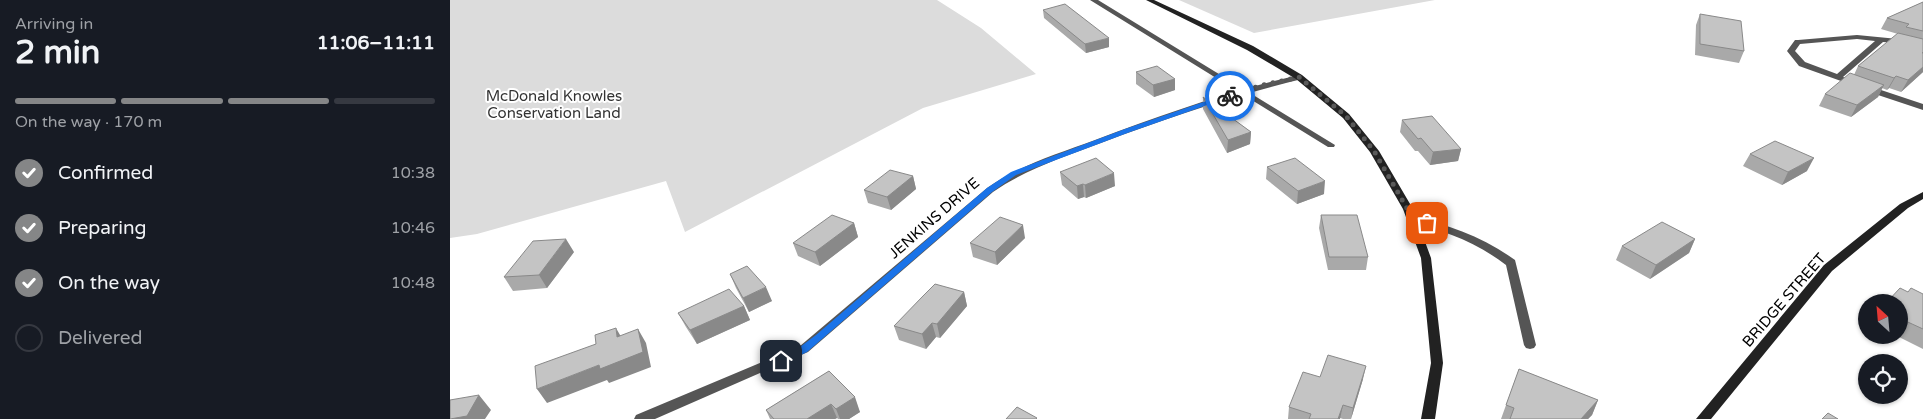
<!DOCTYPE html>
<html lang="en">
<head>
<meta charset="utf-8">
<style>
  body { margin:0; font-family:"Varela Round",sans-serif; background:#242831; color:#f1f3f6; height:100vh; display:flex; flex-direction:column; font-size:19px; white-space:nowrap }
  * { box-sizing:border-box; margin:0 }
  p { font-size:16px; color:#9ea1a6 }
  .icon { flex:none; width:28px; height:28px; fill:none; stroke:currentColor; stroke-width:2; stroke-linecap:round; stroke-linejoin:round }
  .map { position:relative; flex:1; overflow:hidden }
  .sheet { display:flex; flex-direction:column; background:#171b24; width:450px }
  .sheet>* { flex:none }
  .needle { width:32px; rotate:334deg }
  .fabs { position:absolute; left:1408px; top:294px; display:grid; gap:10px }
  .fabs a { display:grid; place-items:center; width:50px; height:50px; border-radius:50%; background:#171b24; box-shadow:0 1px 4px #0004; font-size:25px }
  .pin { position:absolute; display:grid; place-items:center; width:42px; height:42px; color:#fff; margin:-21px; border-radius:10px; box-shadow:0 2px 8px #0006 }
  .courier { position:absolute; display:grid; place-items:center; width:50px; height:50px; margin:-25px; border:4px solid #1a73e8; border-radius:50%; background:#fff; color:#222; box-shadow:0 1px 6px #0007 }
  .summary em { font-style:normal; font-weight:800 }
  .summary div { display:flex; flex-direction:column-reverse }
  .summary { display:flex; align-items:center; justify-content:space-between; height:85px; padding:0 15px }
  h1 { font-size:32px; font-weight:800; line-height:38px }
  .bar { display:grid; grid-template-columns:repeat(4,1fr); gap:8px 5px; align-content:center; height:60px; padding:0 15px }
  .bar i { height:6px; border-radius:4px; background:#363941 }
  .bar .on { background:#858687 }
  .bar p { grid-column:span 4 }
  ol { padding:0 15px; list-style:none }
  li { display:flex; align-items:center; gap:15px; height:55px }
  li p { margin-inline-start:auto }
  li .icon { padding:5px; border-radius:50%; background:#858687; color:#fff; stroke-width:4 }
  li:last-child { color:#9ea1a6 }
  li i { width:28px; height:28px; border:2px solid #363941; border-radius:50% }
  main { display:flex; flex:1; min-height:0 }
  .map>svg:first-child { display:block }
</style>
</head>
<body>
<main>
<section class="sheet">
<div class="summary"><div><h1>2 min</h1><p>Arriving in</p></div><em>11:06–11:11</em></div>
<div class="bar"><i class="on"></i><i class="on"></i><i class="on"></i><i></i><p>On the way · 170 m</p></div>
<ol>
<li><svg class="icon" aria-label="check" viewBox="0 0 24 24"><path d="M5 12l5 5 9-10"/></svg>Confirmed<p>10:38</p></li>
<li><svg class="icon" aria-label="check" viewBox="0 0 24 24"><path d="M5 12l5 5 9-10"/></svg>Preparing<p>10:46</p></li>
<li><svg class="icon" aria-label="check" viewBox="0 0 24 24"><path d="M5 12l5 5 9-10"/></svg>On the way<p>10:48</p></li>
<li><i></i>Delivered</li>
</ol>
</section>
<div class="map">
<svg width="1473" height="419" viewBox="0 0 1473 419">
  <rect width="100%" height="100%" fill="#fff"/>
  <!-- green -->
  <path fill="#dcdcdc" d="M0 0H487L531 28 586 74 473 108 235 232 216 181 27 234 0 238Z
    M729 0H985L804 33Z"/>
  <g fill="none" stroke-linecap="round" stroke-linejoin="round">
    <!-- lane -->
    <path fill="#555" fill-rule="evenodd" d="M640 0H648L885 145 884 147H878Z
      M1407 35 1448 39 1473 46V50L1448 43 1433 42 1393 77 1408 82 1409 84 1405 86 1349 66 1337 51 1345 40H1348ZM1407 39 1425 41 1387 74 1355 62 1345 51 1350 44Z
      M1416 87H1422L1473 104V110L1416 91Z
      M961 216C999 225 1033 237 1065 260L1086 345 1084 348 1080 349 1076 348 1074 345 1056 265C1026 242 993 230 957 221L956 219 957 217Z"/>
    <!-- street -->
    <path fill="#555" fill-rule="evenodd" d="M849 75 853 77 852 79C783 96 717 118 651 143 614 157 576 169 543 192L358 352 205 419H184L186 415 350 346 537 188C570 165 607 154 645 140 712 115 779 91 849 75Z"/>
    <!-- secondary -->
    <path fill="#222" fill-rule="evenodd" d="M696 0H704L803 46 852 75 899 114 929 151 963 209 981 258 993 363 985 419H971L981 363 971 258 953 209 920 152 893 118 846 79 797 50Z
      M1473 192V199L1458 208 1382 271 1261 419H1246L1374 265 1450 204Z"/>
  </g>
  <!-- wall -->
  <path fill="#a9a9a9" d="M1473 2V72L1451 92 1439 88 1437 90 1432 88 1428 97 1401 117 1369 106 1375 94 1404 75 1408 66 1448 34 1431 29 1437 18Z
    M593 10 659 47 636 53 594 18Z
    M1250 14 1294 51 1289 63 1245 55 1246 25Z
    M686 72 725 79V90L704 97 686 84Z
    M753 97 801 132 800 144 777 153 753 109Z
    M952 120 1011 149 1008 161 980 165 968 151H965L950 132Z
    M1300 154 1357 171 1332 185 1293 166Z
    M817 167 874 194 847 204 816 179Z
    M610 172 665 186 636 198 634 197 628 199 612 185Z
    M463 176 466 189 441 210 418 203 414 190Z
    M871 215 918 257 916 270H878L869 228Z
    M404 223 408 237 370 266 348 256 343 243Z
    M575 238 547 265 523 257 520 243Z
    M1245 239 1239 253 1200 279 1166 260 1172 246Z
    M124 252 97 288 63 291 54 277Z
    M280 274 322 301 299 312 286 288Z
    M514 292 517 306 490 338 486 337 476 349 449 340 444 326Z
    M1473 294V349L1445 335H1449V302Z
    M294 306 300 320 247 344 236 327 228 313Z
    M1069 369 1148 400 1142 415 1138 419H1051Z
    M379 371 410 412 399 419H388L387 418 385 419H320L316 410Z
    M870 377 913 379 901 419H893L890 418V419H838L839 407Z"/>
  <!-- shaded-wall -->
  <path fill="#898989" d="M659 38V47L636 53 635 44Z
    M1473 67V72L1451 92 1458 80Z
    M1446 76 1439 88 1437 90 1444 78Z
    M725 79V90L704 97 703 85Z
    M1434 85 1428 97 1401 117 1407 105Z
    M801 132 800 144 777 153 778 140Z
    M1011 149 1008 161 980 165 983 152Z
    M1364 158 1357 171 1332 185 1338 172Z
    M664 173 665 186 636 198 635 185Z
    M463 176 466 189 441 210 437 197Z
    M875 181 874 194 847 204 848 191Z
    M633 184 634 197 628 199 627 186Z
    M404 223 408 237 370 266 365 252Z
    M573 225 575 238 547 265 545 252Z
    M116 239 124 252 97 288 89 275Z
    M1245 239 1239 253 1200 279 1206 265Z
    M316 287 322 301 299 312 293 298Z
    M514 292 517 306 490 338 487 324Z
    M294 306 300 320 247 344 240 330Z
    M482 323 486 337 476 349 472 334Z
    M166 328 174 342 167 337Z
    M188 329 196 343 201 367 159 383 157 380 97 403 87 389 149 365Z
    M916 366 913 379 901 419 903 408Z
    M29 395 41 410 35 419H1Z
    M405 397 410 412 399 419H390L386 409Z
    M1148 400 1142 415 1138 419H1131Z
    M381 404 387 418 385 419H357Z
    M893 405 890 419H888Z"/>
  <!-- building -->
  <path fill="#c4c4c4" stroke="#898989" d="M1473 2V31L1456 27 1459 24 1437 18Z
    M615 4 659 38 635 44 593 10Z
    M1250 14 1291 21 1294 51 1250 44Z
    M1448 33 1473 39V52L1472 53H1473V67L1458 80 1446 76 1444 78 1408 66Z
    M707 66 725 79 703 85 686 72Z
    M1400 73 1434 85 1407 105 1375 94Z
    M753 97 801 132 778 140Z
    M982 116 1011 149 983 152 971 138 968 139 952 120Z
    M1325 141 1364 158 1338 172 1300 154Z
    M646 158 664 173 635 185 633 184 627 186 610 172Z
    M845 158 875 181 848 191 817 167Z
    M440 170 463 176 437 197 414 190Z
    M382 215 404 223 365 252 343 243Z
    M871 215H907L918 257H879Z
    M550 217 573 225 545 252 520 243Z
    M1212 222 1245 239 1206 265 1172 246Z
    M116 239 89 275 54 277 83 241Z
    M297 266 316 287 293 298 280 274Z
    M485 284 514 292 487 324 482 323 472 334 444 326 473 296Z
    M1450 288 1458 292 1461 288 1473 294V329L1449 318V302H1437Z
    M279 289 294 306 240 330 228 313Z
    M166 328 167 337 188 329 193 352 150 369 149 365 87 389 85 366 146 344 145 335Z
    M878 355 916 366 903 408 893 405 888 419H859L861 414 839 407 853 372 870 377Z
    M1069 369 1148 400 1131 419H1060L1064 408 1056 405Z
    M379 371 405 397 386 409 381 404 357 419H324L316 410Z
    M29 395 17 416 0 419V400Z
    M567 407 587 418 586 419H556Z
    M1378 413 1388 419H1372Z"/>
  <!-- route -->
  <path fill="#1a73e8" d="M777 94 783 96 680 132 566 175 542 192 357 352 335 363H327V358L350 347 366 335 537 188 561 172 675 129Z"/>
  <g fill="none" stroke-linecap="round" stroke-linejoin="round">
    <!-- done -->
    <path stroke="#595959" stroke-width="5" stroke-dasharray="0 9" d="M780 96 809 86 849 77 896 116 924 151 958 210 961 219 977 223"/>
  </g>
  <g text-anchor="middle" stroke-width="4" stroke-linejoin="round" paint-order="stroke">
    <!-- park labels -->
    <g font-size="15" fill="#333" stroke="#fff">
      <text x="104" y="101">McDonald Knowles<tspan x="104" dy="17">Conservation Land</tspan></text>
    </g>
    <!-- street labels -->
    <g font-size="15" fill="#000" stroke="#fff">
      <text transform="translate(484 218) rotate(-41)" y="5">JENKINS DRIVE</text>
      <text transform="translate(1334 300) rotate(-49)" y="5">BRIDGE STREET</text>
    </g>
  </g>
</svg>
<div class="fabs">
<a><svg class="needle" viewBox="-14 -14 28 28"><path d="M0-13l5 13h-10z" fill="#e53935"/><path d="M0 13l5-13h-10z" fill="#9ea1a6"/></svg></a>
<a><svg class="icon" aria-label="locate" viewBox="0 0 24 24"><circle cx="12" cy="12" r="6"/><path d="M12 2v4M12 18v4M2 12h4M18 12h4"/></svg></a>
</div>
<div class="pin" style="left:977px;top:223px;background:#ea580c"><svg class="icon" aria-label="bag" viewBox="0 0 24 24"><path d="M5 8h14l-1 12H6zM9 8a3 3 0 0 1 6 0"/></svg></div>
<div class="pin" style="left:331px;top:361px;background:#1f2937"><svg class="icon" aria-label="home" viewBox="0 0 24 24"><path d="M3 11l9-7 9 7M6 9v11h12V9"/></svg></div>
<div class="courier" style="left:780px;top:96px"><svg class="icon" aria-label="bike" viewBox="0 0 24 24"><circle cx="6" cy="16" r="4"/><circle cx="18" cy="16" r="4"/><path d="M6 16l4-8h5l3 8M10 8l3 8H6M13 5h3"/></svg></div>
</div>
</main>
</body>
</html>
